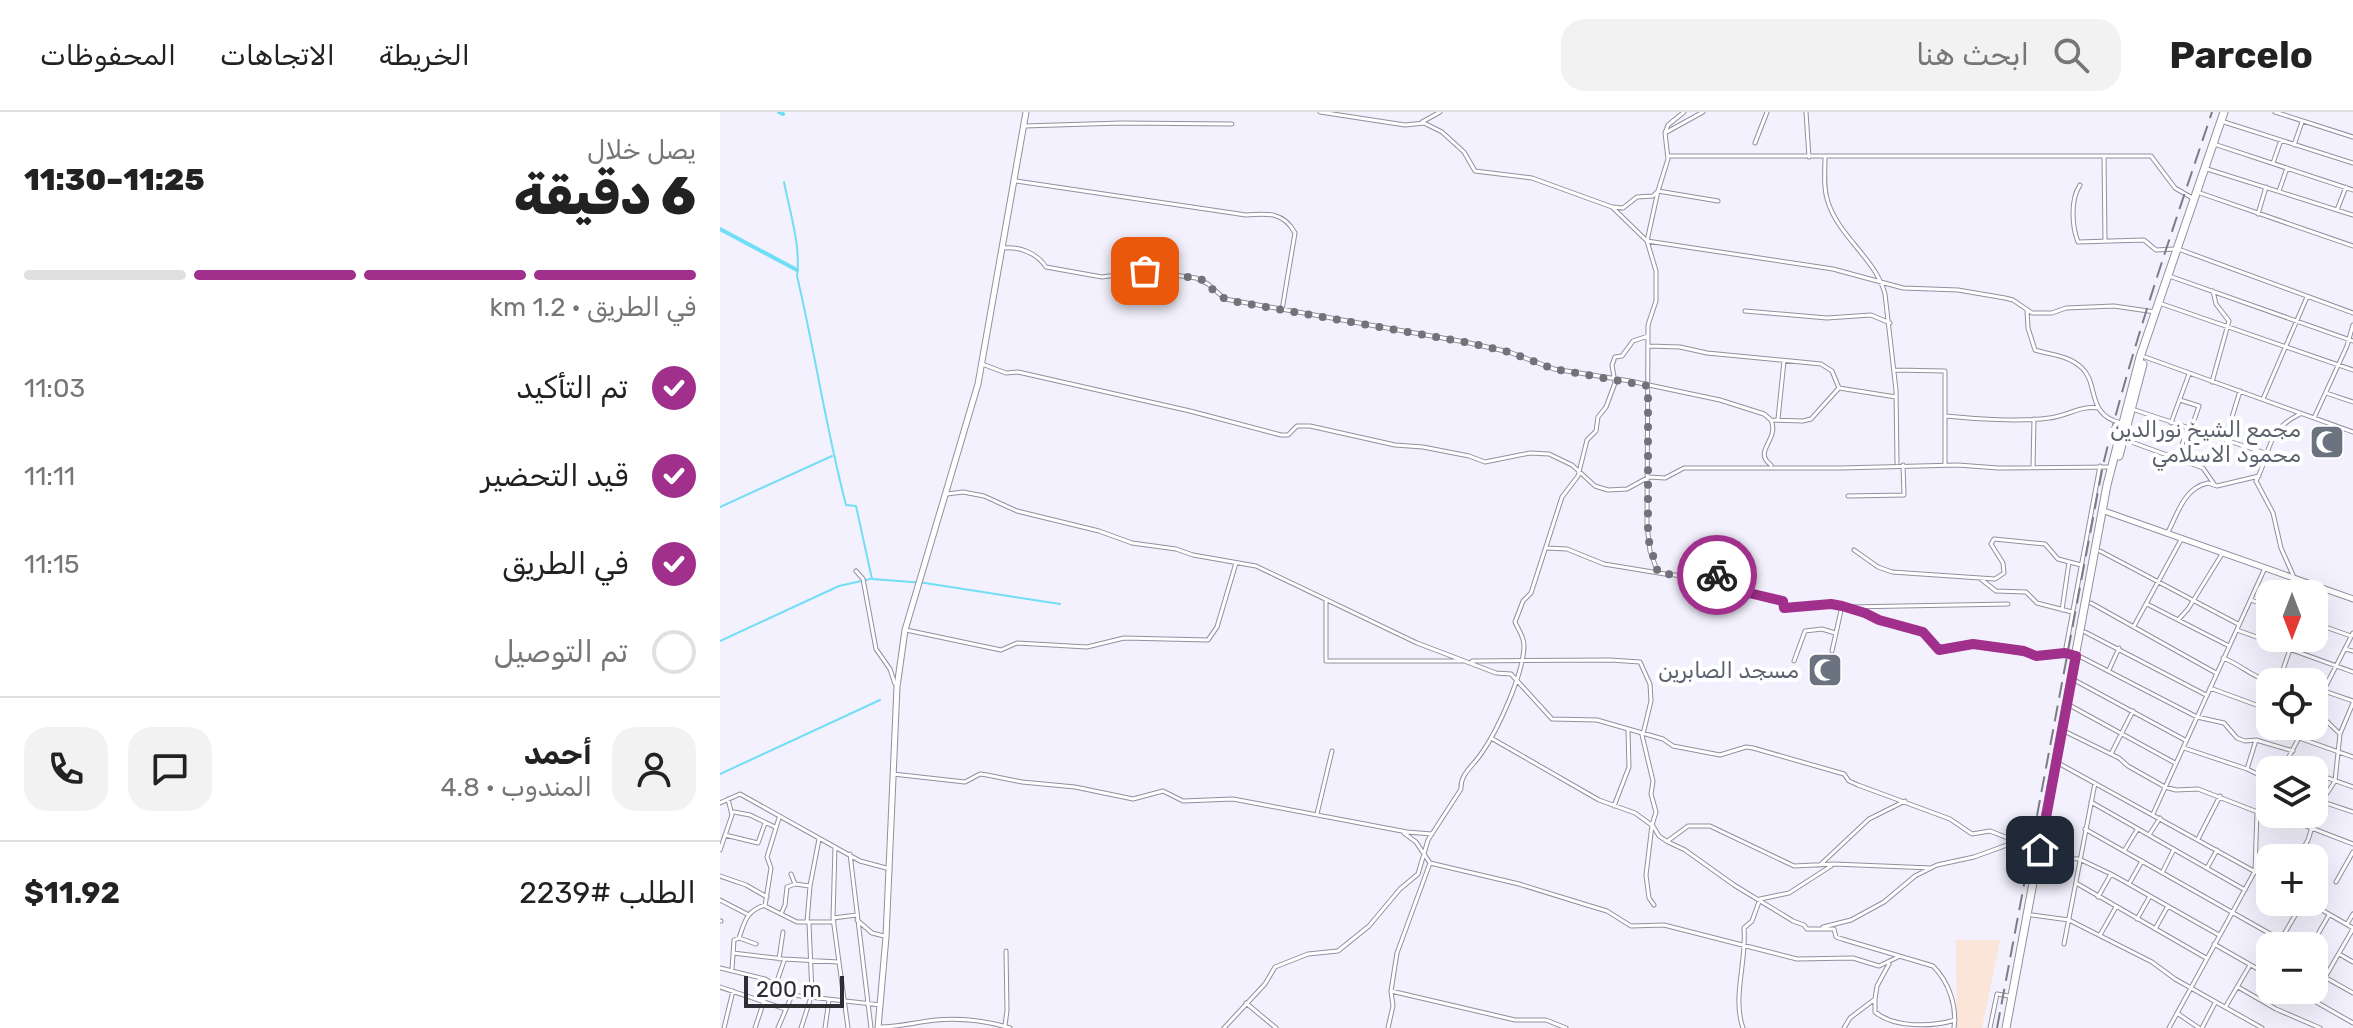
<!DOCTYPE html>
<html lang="ar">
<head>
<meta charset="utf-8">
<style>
  body { margin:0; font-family:Rubik,Cairo,sans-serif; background:#f2f2f2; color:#222; direction:rtl; height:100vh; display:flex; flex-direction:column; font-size:30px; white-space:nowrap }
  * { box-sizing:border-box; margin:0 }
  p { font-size:26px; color:#767676 }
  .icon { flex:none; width:44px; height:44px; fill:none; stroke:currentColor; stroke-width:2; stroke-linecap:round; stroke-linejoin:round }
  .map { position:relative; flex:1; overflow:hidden; direction:ltr }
  .drawer { display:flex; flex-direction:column; background:#fff; width:720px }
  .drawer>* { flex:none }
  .needle { width:52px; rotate:180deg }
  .controls { position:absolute; left:1536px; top:468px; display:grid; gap:16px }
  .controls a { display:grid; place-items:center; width:72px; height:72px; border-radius:16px; background:#fff; box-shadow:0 8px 32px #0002; font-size:40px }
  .scale { position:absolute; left:24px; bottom:20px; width:100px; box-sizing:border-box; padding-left:8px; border:4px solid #2e2d34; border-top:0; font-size:22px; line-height:28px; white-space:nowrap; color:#2e2d34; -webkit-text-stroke:6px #fff; paint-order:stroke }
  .pin { position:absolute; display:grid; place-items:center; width:68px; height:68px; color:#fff; margin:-34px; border-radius:16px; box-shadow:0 4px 12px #0006 }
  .courier { position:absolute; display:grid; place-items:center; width:80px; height:80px; margin:-40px; border:6px solid #a12f8c; border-radius:50%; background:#fff; color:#222; box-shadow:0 2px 10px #0007 }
  .summary em { font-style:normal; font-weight:800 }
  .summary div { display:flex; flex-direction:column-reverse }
  .summary { display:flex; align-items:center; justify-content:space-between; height:136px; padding:0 24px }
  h1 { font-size:52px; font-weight:800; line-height:60px }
  .bar { display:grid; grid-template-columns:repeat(4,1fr); gap:12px 8px; align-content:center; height:96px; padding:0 24px }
  .bar i { height:10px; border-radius:6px; background:#e0e0e0 }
  .bar .active { background:#a12f8c }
  .bar p { grid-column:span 4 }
  .line { display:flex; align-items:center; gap:20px; padding:0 24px; border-top:2px solid #e0e0e0 }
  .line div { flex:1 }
  .round { display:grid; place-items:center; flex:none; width:84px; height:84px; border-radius:24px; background:#f2f2f2 }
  ol { padding:0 24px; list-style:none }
  li { display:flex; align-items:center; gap:24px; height:88px }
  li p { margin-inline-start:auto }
  li .icon { padding:8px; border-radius:50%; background:#a12f8c; color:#fff; stroke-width:4 }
  li:last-child { color:#767676 }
  li i { width:44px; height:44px; border:4px solid #e0e0e0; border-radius:50% }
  header { display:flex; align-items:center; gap:48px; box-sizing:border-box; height:112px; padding:0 40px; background:#fff; border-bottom:2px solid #e0e0e0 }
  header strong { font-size:38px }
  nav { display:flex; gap:44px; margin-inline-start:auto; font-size:28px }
  .search { width:560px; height:72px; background:#f2f2f2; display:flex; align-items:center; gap:20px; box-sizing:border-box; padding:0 28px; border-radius:24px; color:#767676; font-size:30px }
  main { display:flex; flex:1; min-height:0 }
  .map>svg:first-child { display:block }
</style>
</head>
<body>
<header>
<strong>Parcelo</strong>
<div class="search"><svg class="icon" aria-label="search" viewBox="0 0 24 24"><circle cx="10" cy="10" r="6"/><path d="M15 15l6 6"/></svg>ابحث هنا</div>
<nav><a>الخريطة</a><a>الاتجاهات</a><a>المحفوظات</a></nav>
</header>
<main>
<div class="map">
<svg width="1633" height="916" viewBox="0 0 1633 916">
  <rect width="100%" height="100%" fill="#f3f1fd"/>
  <!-- education -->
  <path fill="#fbe4d8" d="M1236 828H1280L1262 916H1237Z"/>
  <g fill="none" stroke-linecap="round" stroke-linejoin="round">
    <!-- stream -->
    <path stroke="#71def6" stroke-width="2" d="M64 70C70 101 81 134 77 164 95 240 106 317 126 393L136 394 152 467 205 471 340 492
      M0 395 112 344
      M0 529 119 474 150 467
      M0 662 160 588"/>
    <!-- canal -->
    <path stroke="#71def6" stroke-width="4" d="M59 0 63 2
      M0 117 77 158"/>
    <!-- street casing -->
    <g stroke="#938fa0" stroke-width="5">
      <path id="street" d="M600 0 685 13 704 11 722 20 744 40 755 59 812 66 892 95 927 129 1113 157 1183 176 1238 178 1285 186 1293 188 1312 201H1332L1346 196 1394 194 1435 200
        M1086 0 1089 45
        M1555 0 1633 25
        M702 10 720 0
        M1504 10 1633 51
        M304 14 401 11 512 12
        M945 21 983 0
        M1035 31 1047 0
        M1497 33 1633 78
        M1574 33 1582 10
        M948 44H1431L1455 76 1474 87
        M1384 44 1385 128
        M1105 45C1105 60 1103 76 1108 90 1119 125 1156 147 1165 182L1176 278 1177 351
        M1553 51 1561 28
        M1484 56 1633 103
        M296 69 526 103C547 101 564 100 575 121L562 198
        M1360 73C1350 88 1352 114 1358 130L1424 128 1436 138 1455 137
        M1559 79 1567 56
        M1480 81 1633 134
        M893 95 903 96 917 85 933 84 938 79 998 89
        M1617 98 1626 75
        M1538 102 1546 75
        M282 136C299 134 317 141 326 155L382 165 425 159 476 166 488 172 505 187 745 230 789 240 834 257 910 269 1000 288 1044 302 1051 308 1083 309 1091 307 1119 276 1176 285
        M1461 138 1633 201
        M1452 165 1633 229
        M1442 192 1633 258
        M1307 198 1308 216 1315 238C1331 243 1348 243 1362 256 1379 272 1366 303 1401 311
        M1025 199 1107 206 1151 203 1170 211
        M929 234 960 235 987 241 1101 252 1112 259 1119 276
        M1425 245 1633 320
        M262 252 286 261 298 260 470 299 561 323H568L577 314H590L675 333 703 335 749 344 765 350 810 341 829 342 852 353 875 374 888 378 907 377 929 365 945 366 964 356H1121L1238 353 1278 356 1392 355
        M1174 258 1225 259V353
        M1492 270 1509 209 1496 192 1493 179
        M1606 281 1633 290
        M1543 287 1587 185
        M1460 288 1479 294 1471 317
        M1412 297 1545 341
        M1226 304C1254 307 1302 310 1329 306 1348 304 1360 293 1379 296
        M1594 306 1627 234 1633 213
        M1058 307 1064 249
        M1451 311 1469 262
        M1403 327 1483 356 1494 372
        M1505 328 1520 279
        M1458 347 1467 316
        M1051 353C1032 339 1060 328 1051 308
        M1313 355 1314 307
        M227 382 243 380 264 384 297 399 379 419 412 431 456 437 473 443 536 454 697 531 776 561 791 562 832 607 877 608 943 627 953 634 1000 643 1026 635 1033 636 1124 662 1129 669 1138 673 1230 707 1252 722 1270 719 1324 740
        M1128 384 1184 383 1183 353
        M1448 420C1458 401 1464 376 1488 371L1497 374 1539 364
        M827 436 847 437 884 452 945 462 983 466 991 462 1020 468 1024 478 1029 481 1063 489 1064 496 1111 492 1122 494
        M1134 438 1158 455 1172 460 1275 467 1284 461 1283 451 1271 432 1274 427 1325 432 1338 447 1361 453
        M1380 439 1518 512
        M136 459 143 467 156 537 170 557 175 572
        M938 461 930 439 927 413 928 213 936 189V159L927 129 938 79 948 47 945 21 948 13 964 0
        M1573 463 1561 436 1553 401 1536 369C1551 341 1545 319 1580 302
        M1262 468 1276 479 1306 480 1317 491 1352 500
        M1589 482 1592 472
        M1531 488 1550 495
        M606 489V549H744
        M1371 491 1496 561
        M1427 492 1509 534
        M1129 495 1288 492
        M1342 498 1349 450
        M1458 508 1468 497 1502 442
        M1594 511 1631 524
        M1414 514 1462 426
        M186 518 281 538 297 531 367 535 404 526 488 528 497 515 516 451
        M1517 518 1633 560
        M1365 520 1486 583
        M1625 537 1633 539
        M1112 539 1122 494 1145 501 1159 508 1203 520 1219 538 1253 532 1316 544 1353 542
        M1345 541 1380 354
        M1361 545 1477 605 1504 611 1517 626 1525 629 1536 628 1573 639
        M1503 546C1520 552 1532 565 1550 570
        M752 549 890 548 920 550 930 572 931 589 923 622
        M1074 549 1085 519 1102 517 1115 521
        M1389 558 1399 536
        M1560 566 1574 526
        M1356 569 1465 628
        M1490 576 1550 598
        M1604 579 1633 589
        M1351 594 1455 651
        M1594 597 1633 521
        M1594 597 1620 622
        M1346 620 1399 646 1408 654 1445 675 1456 678 1478 677 1535 699
        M922 623 933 669 931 682 936 700 932 713 926 763 929 786 934 793
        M771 626 879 688 915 701 933 714 939 724 948 730 965 738 1014 773 1073 809 1084 813 1087 817H1114L1116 825 1122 827 1213 854C1229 870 1237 894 1234 916
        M1579 626 1633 645
        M1464 636 1527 657 1550 668
        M1391 642 1413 599
        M1566 651 1584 658
        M1340 652 1550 768
        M1527 657 1536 628
        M1562 658 1585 614
        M1594 661 1633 675
        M173 662 245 670 260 662 267 663 302 670 355 675 413 687 443 679 463 689 513 687 687 720 712 722
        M1594 687 1633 700
        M1602 689 1615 669 1620 622 1633 591
        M1371 690 1525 778
        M0 691 20 682 140 749 170 757
        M894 694 909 655 908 618
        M1540 696 1550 700
        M14 700 30 703 55 715
        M597 702 612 639
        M1433 702 1544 458
        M1555 702 1633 732
        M59 706 47 745 51 756 45 794 77 810H114
        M1365 717 1561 828
        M684 721 696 730 710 751 799 772 867 793 887 799 911 814 944 813 1077 847 1133 846 1159 854 1178 845
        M5 723 38 731 45 711
        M1429 723 1440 706
        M1478 727 1500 684
        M949 728 968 714H990L1074 754 1114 752 1211 756
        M115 735 113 806 128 916
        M0 738 12 703 8 687
        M1404 739 1417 718
        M130 742 151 916
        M1323 745 1359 747 1391 762 1499 823
        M1578 746 1588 728 1600 689
        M1100 753 1149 707 1185 689
        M1487 756 1497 738
        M1443 759 1454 737
        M71 762 75 772
        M0 764 26 773 47 785
        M1616 770 1633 740
        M1356 771 1486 846
        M1409 772 1422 749
        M1378 785 1391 762
        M1040 787 1069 781 1111 754
        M0 788 27 802
        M1588 790 1633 816
        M61 802 65 793 67 775 75 772 90 774
        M1312 803 1349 808 1432 850 1455 867 1542 916
        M113 806 137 803
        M1417 807 1430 784
        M137 808 152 821 164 824
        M0 809H1
        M87 810 90 774 99 727
        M1627 812 1633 802
        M1103 815 1131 808 1164 790 1195 764 1217 753 1254 745 1298 729
        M1435 817 1448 794
        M1380 823 1396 795
        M19 826C25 809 26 799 45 793
        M1344 832 1375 671
        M1494 832 1550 864
        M1557 834 1583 790
        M1591 834 1609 803
        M13 841 64 847 118 850
        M1619 842 1633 850
        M59 847 63 820
        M0 856 45 867 72 883 161 893
        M12 857 14 828 19 826 36 832
        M1542 859 1550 846
        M1594 859 1633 881
        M56 872 64 849
        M0 875 65 897
        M1518 875 1556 897 1600 916
        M1575 878 1633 911
        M671 879 795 908H826L846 916
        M1155 887V900C1174 916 1212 915 1235 908
        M1592 888 1633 817
        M526 891 556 916
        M1506 894 1530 853
        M1457 901 1479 916
        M285 914 287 898 286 839
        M160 915C180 915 196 910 216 908 240 906 267 909 290 916
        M4 916 13 879
        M35 916 44 889
        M58 916 72 883
        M81 916 92 882 89 811
        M105 916 109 888
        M504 916 545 872 555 855 588 842 618 839 649 814 680 777 698 762 708 728 741 677C740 662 753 654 761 642 778 618 804 561 804 533 804 525 798 517 795 510L803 489 811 481 842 385 858 364 867 328 876 319 878 305 886 295 895 271 892 253 895 245 902 244 913 229 928 224
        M668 916 673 894 671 879 677 841 710 751
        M1023 916C1012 885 1027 849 1024 816L1032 809 1040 787
        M1124 916 1130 906 1155 887 1157 874 1169 852
        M1270 916 1277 882 1289 884
        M1449 916 1535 759 1537 700 1550 681
        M1482 916 1495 891"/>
    </g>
    <!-- secondary casing -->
    <g stroke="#938fa0" stroke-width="7">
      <path id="secondary" d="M1387 400 1633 487
        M158 916 166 825 177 575 185 518 258 272 306 0"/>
    </g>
    <!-- primary casing -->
    <g stroke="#938fa0" stroke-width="9">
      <path id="primary" d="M1399 344 1423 252
        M1286 916 1387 373 1420 245 1504 0"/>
    </g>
    <!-- street -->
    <use href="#street" stroke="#fff" stroke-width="3"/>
    <!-- secondary -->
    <use href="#secondary" stroke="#fff" stroke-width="5"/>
    <!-- primary -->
    <use href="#primary" stroke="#fff" stroke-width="7"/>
    <!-- rail -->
    <path stroke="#7d7c85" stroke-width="2" stroke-dasharray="16 8" stroke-linecap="butt" d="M1277 916 1383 353C1412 233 1453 117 1492 0"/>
  </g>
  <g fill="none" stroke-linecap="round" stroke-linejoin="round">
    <!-- done -->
    <path stroke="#73727a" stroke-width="8" stroke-dasharray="0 14.4" d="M425 159 481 167 501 185 512 189 745 230 789 240 834 257 928 274V426L938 461 983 466 986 463H997"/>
    <!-- route -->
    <path stroke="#a12f8c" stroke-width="10" d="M997 463 1020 468 1024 478 1029 481 1063 489 1064 496 1111 492 1122 494 1145 501 1159 508 1203 520 1219 538 1253 532 1304 539 1316 544 1345 541 1356 544 1320 738"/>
  </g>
  <!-- icons -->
  <defs>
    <g id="mosque-square" transform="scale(1.8)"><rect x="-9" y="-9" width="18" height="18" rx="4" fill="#6b7280" stroke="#fff"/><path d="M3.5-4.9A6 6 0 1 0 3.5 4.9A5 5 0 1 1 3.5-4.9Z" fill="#fff"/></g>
  </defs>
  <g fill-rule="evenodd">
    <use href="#mosque-square" x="1607" y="330"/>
    <use href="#mosque-square" x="1105" y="558"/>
  </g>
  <g text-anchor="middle" stroke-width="8" stroke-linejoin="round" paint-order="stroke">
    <!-- worship labels -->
    <g font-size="22" fill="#5b616d" stroke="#fff" text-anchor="end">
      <text x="1581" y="325">مجمع الشيخ نورالدين<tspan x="1581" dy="25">محمود الاسلامي</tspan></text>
      <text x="1079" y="566">مسجد الصابرين</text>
    </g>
  </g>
</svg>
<div class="controls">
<a><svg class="needle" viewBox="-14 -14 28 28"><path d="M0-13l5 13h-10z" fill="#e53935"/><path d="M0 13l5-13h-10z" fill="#767676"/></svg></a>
<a><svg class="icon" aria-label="locate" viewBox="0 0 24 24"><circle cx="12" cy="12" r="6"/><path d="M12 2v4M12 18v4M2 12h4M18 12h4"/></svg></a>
<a><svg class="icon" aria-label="layers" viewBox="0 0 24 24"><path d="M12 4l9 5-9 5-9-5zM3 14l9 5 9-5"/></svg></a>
<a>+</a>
<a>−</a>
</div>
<div class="scale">200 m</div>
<div class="pin" style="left:425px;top:159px;background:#ea580c"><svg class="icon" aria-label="bag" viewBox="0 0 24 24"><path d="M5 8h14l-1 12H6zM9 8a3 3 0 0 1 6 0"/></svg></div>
<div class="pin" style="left:1320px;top:738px;background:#1f2937"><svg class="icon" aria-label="home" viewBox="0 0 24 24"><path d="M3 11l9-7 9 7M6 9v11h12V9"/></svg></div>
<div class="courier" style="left:997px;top:463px"><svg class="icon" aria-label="bike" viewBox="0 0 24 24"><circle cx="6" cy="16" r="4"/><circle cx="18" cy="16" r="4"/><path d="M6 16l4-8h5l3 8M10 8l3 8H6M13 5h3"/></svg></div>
</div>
<section class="drawer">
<div class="summary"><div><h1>6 دقيقة</h1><p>يصل خلال</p></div><em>11:25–11:30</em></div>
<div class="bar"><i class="active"></i><i class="active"></i><i class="active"></i><i></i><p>في الطريق · 1.2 km</p></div>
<ol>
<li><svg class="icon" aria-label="check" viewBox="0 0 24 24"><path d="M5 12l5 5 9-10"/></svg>تم التأكيد<p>11:03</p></li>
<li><svg class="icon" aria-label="check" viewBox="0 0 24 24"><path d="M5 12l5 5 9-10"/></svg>قيد التحضير<p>11:11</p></li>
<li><svg class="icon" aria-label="check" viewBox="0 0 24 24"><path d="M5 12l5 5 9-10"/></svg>في الطريق<p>11:15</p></li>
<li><i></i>تم التوصيل</li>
</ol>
<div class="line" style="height:144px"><a class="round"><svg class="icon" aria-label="person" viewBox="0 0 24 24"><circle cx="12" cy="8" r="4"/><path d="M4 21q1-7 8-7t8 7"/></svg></a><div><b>أحمد</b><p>المندوب · 4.8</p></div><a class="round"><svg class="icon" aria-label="chat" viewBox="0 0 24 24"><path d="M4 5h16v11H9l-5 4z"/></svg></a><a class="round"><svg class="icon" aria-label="phone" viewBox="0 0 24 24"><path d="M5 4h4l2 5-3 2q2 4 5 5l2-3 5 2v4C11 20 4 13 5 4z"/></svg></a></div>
<div class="line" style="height:104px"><div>الطلب #2239</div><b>$11.92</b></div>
</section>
</main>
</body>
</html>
